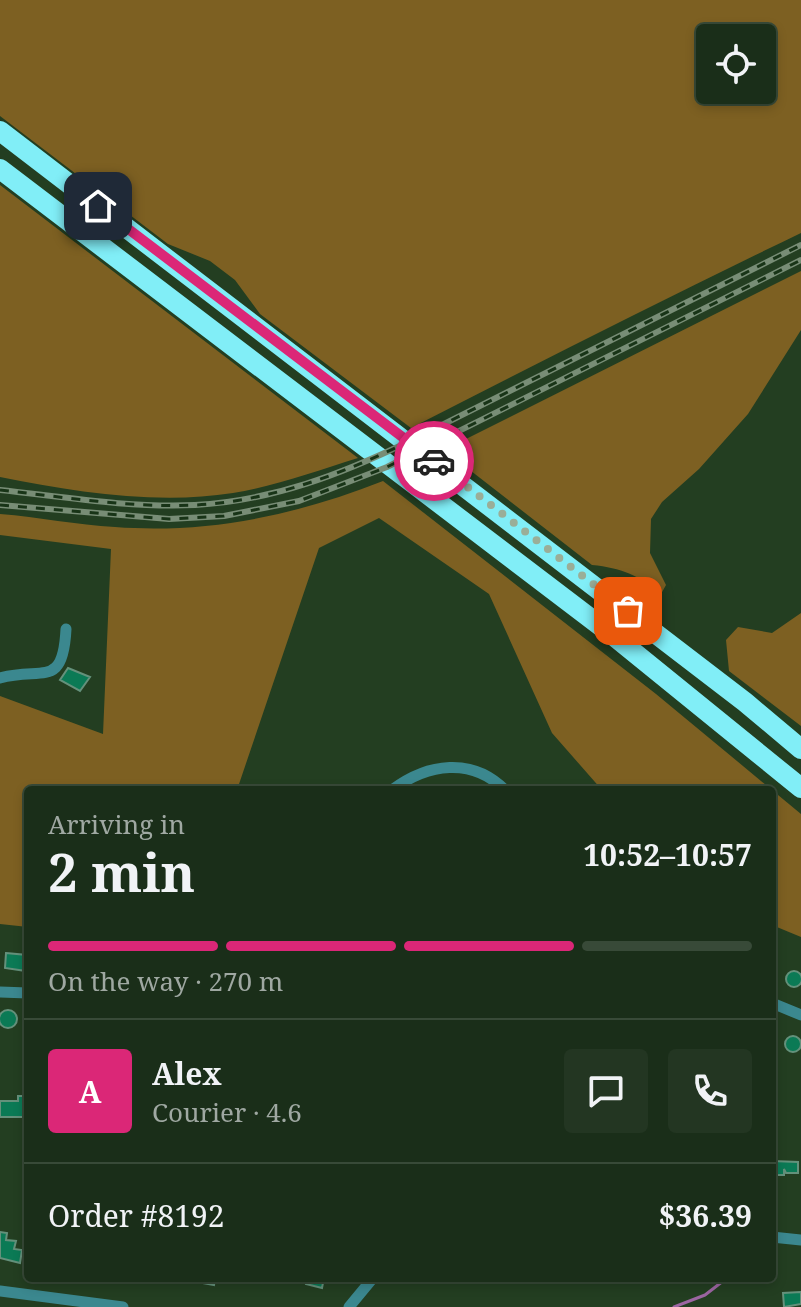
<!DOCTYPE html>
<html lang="en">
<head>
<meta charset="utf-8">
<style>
  body { margin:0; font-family:"Noto Serif",serif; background:#233622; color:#f1f3f6; height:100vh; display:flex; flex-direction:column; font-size:30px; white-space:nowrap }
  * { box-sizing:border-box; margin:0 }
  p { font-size:26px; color:#9fa8a2 }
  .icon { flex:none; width:44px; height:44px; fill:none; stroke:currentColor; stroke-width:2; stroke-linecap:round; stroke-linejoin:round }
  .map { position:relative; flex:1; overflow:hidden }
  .panel { position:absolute; left:24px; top:786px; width:752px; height:496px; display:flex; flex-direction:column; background:#1a2e19; border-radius:8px; box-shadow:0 4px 12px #0003,0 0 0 2px #384a38 }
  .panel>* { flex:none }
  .controls { position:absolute; left:696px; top:24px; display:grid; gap:16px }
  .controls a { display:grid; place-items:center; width:80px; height:80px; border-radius:8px; background:#1a2e19; box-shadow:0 4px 12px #0003,0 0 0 2px #384a38; font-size:40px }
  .pin { position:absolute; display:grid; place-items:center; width:68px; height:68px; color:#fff; margin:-34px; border-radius:16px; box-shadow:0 4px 12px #0006 }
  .courier { position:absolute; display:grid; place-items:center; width:80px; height:80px; margin:-40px; border:6px solid #db2777; border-radius:50%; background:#fff; color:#222; box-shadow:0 2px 10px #0007 }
  .head em { font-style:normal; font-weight:700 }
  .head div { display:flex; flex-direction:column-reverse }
  .head { display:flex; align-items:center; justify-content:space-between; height:136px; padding:0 24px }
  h1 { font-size:52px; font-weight:700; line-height:60px }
  .bar { display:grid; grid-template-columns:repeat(4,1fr); gap:12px 8px; align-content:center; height:96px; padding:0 24px }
  .bar i { height:10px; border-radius:6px; background:#384a38 }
  .bar .current { background:#db2777 }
  .bar p { grid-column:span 4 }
  .line { display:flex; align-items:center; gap:20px; padding:0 24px; border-top:2px solid #384a38 }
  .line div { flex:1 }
  .round { display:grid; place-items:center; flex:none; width:84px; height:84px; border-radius:8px; background:#233622 }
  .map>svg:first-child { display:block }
</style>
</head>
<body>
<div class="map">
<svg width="801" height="1307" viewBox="0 0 801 1307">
  <rect width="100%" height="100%" fill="#233e21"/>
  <!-- forest -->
  <path fill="#7d6022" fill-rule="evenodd" d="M0 0H801V233C670 296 540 362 411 428L260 314 235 280 210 261 168 244 0 116ZM762 38V90H710V38Z
    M0 185 358 458C317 471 275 486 233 493 158 505 74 492 0 477Z
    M801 271V330L748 414 699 469 662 502 651 519 650 553 666 585 661 594C638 575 622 568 592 565L444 450Z
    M383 481 656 694 801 814V937L772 925V790H602L552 733 489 594 379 518 319 548 237 790H28V927L0 924V696L103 734 111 549 0 535V514C39 517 77 525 115 527 209 534 297 515 383 481Z
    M801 613V726L729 671 726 640 738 627 772 633Z"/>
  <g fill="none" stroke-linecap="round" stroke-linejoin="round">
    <!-- stream -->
    <path stroke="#9c66a2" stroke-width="3" d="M772 1254 776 1252
      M674 1307 705 1295 727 1278"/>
  </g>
  <!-- building -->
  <path fill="#0b7a55" stroke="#64917b" stroke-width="2" d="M68 668 90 677 80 691 60 680Z
    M6 953 27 955 26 971 5 968Z
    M786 979a8 8 0 1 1 16 0a8 8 0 1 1-16 0Z
    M-1 1019a9 9 0 1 1 18 0a9 9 0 1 1-18 0Z
    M785 1044a8 8 0 1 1 16 0a8 8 0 1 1-16 0Z
    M18 1096H24V1117H0V1101H18Z
    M772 1161 798 1162V1173H786L784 1169V1175H772Z
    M0 1232 7 1233 6 1240 16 1241 14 1249 22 1250 20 1263 0 1258Z
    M198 1278H223L215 1279 214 1285 197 1282Z
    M307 1278H324L322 1288 306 1284Z
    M801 1292V1304L784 1307 783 1293Z"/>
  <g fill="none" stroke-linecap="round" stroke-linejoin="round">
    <!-- minor -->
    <path stroke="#3b888f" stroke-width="11" d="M0 678C42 666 63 690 66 629
      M392 790C428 763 472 757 505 790
      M0 992 28 993
      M772 1003 801 1015
      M772 1237 801 1240
      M0 1291 123 1307
      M349 1307 373 1278"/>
    <!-- motorway -->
    <path stroke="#81eef7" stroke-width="20" d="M0 131 745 702 801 749
      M0 169 615 637 801 788"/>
    <!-- rail casing -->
    <g stroke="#788d76" stroke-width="6">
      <path id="rail" d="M0 490C64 497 130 508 195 505 272 501 342 474 410 441L801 245
        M0 505 169 519 224 516 299 501 387 467 801 260"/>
    </g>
    <!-- rail -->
    <use href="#rail" stroke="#183417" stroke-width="3" stroke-dasharray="9" stroke-linecap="butt"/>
  </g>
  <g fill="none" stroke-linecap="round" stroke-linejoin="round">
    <!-- done -->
    <path stroke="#9aae98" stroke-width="8" stroke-dasharray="0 14.4" d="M434 461 628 611"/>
    <!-- route -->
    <path stroke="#db2777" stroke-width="10" d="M98 206 434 461"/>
  </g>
</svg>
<div class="controls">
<a><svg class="icon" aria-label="locate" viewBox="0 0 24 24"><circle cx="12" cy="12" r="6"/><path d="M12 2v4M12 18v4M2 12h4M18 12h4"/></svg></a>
</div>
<div class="pin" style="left:628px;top:611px;background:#ea580c"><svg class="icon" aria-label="bag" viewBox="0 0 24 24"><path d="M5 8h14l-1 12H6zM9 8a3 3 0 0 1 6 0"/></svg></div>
<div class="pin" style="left:98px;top:206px;background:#1f2937"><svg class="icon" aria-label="home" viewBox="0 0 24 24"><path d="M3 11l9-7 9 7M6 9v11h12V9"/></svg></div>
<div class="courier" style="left:434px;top:461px"><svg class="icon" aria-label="car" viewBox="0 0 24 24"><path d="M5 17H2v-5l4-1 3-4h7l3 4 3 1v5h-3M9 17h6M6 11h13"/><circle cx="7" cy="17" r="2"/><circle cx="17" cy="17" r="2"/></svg></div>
<section class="panel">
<div class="head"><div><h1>2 min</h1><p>Arriving in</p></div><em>10:52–10:57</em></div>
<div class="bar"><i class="current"></i><i class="current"></i><i class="current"></i><i></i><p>On the way · 270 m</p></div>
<div class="line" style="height:144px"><b class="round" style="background:#db2777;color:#fff">A</b><div><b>Alex</b><p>Courier · 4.6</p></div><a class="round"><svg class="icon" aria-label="chat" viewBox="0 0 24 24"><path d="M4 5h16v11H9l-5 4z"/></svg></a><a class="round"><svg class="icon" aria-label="phone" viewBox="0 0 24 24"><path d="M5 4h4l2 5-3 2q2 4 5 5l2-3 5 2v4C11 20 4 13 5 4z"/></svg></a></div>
<div class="line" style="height:104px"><div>Order #8192</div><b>$36.39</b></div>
</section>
</div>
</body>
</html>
